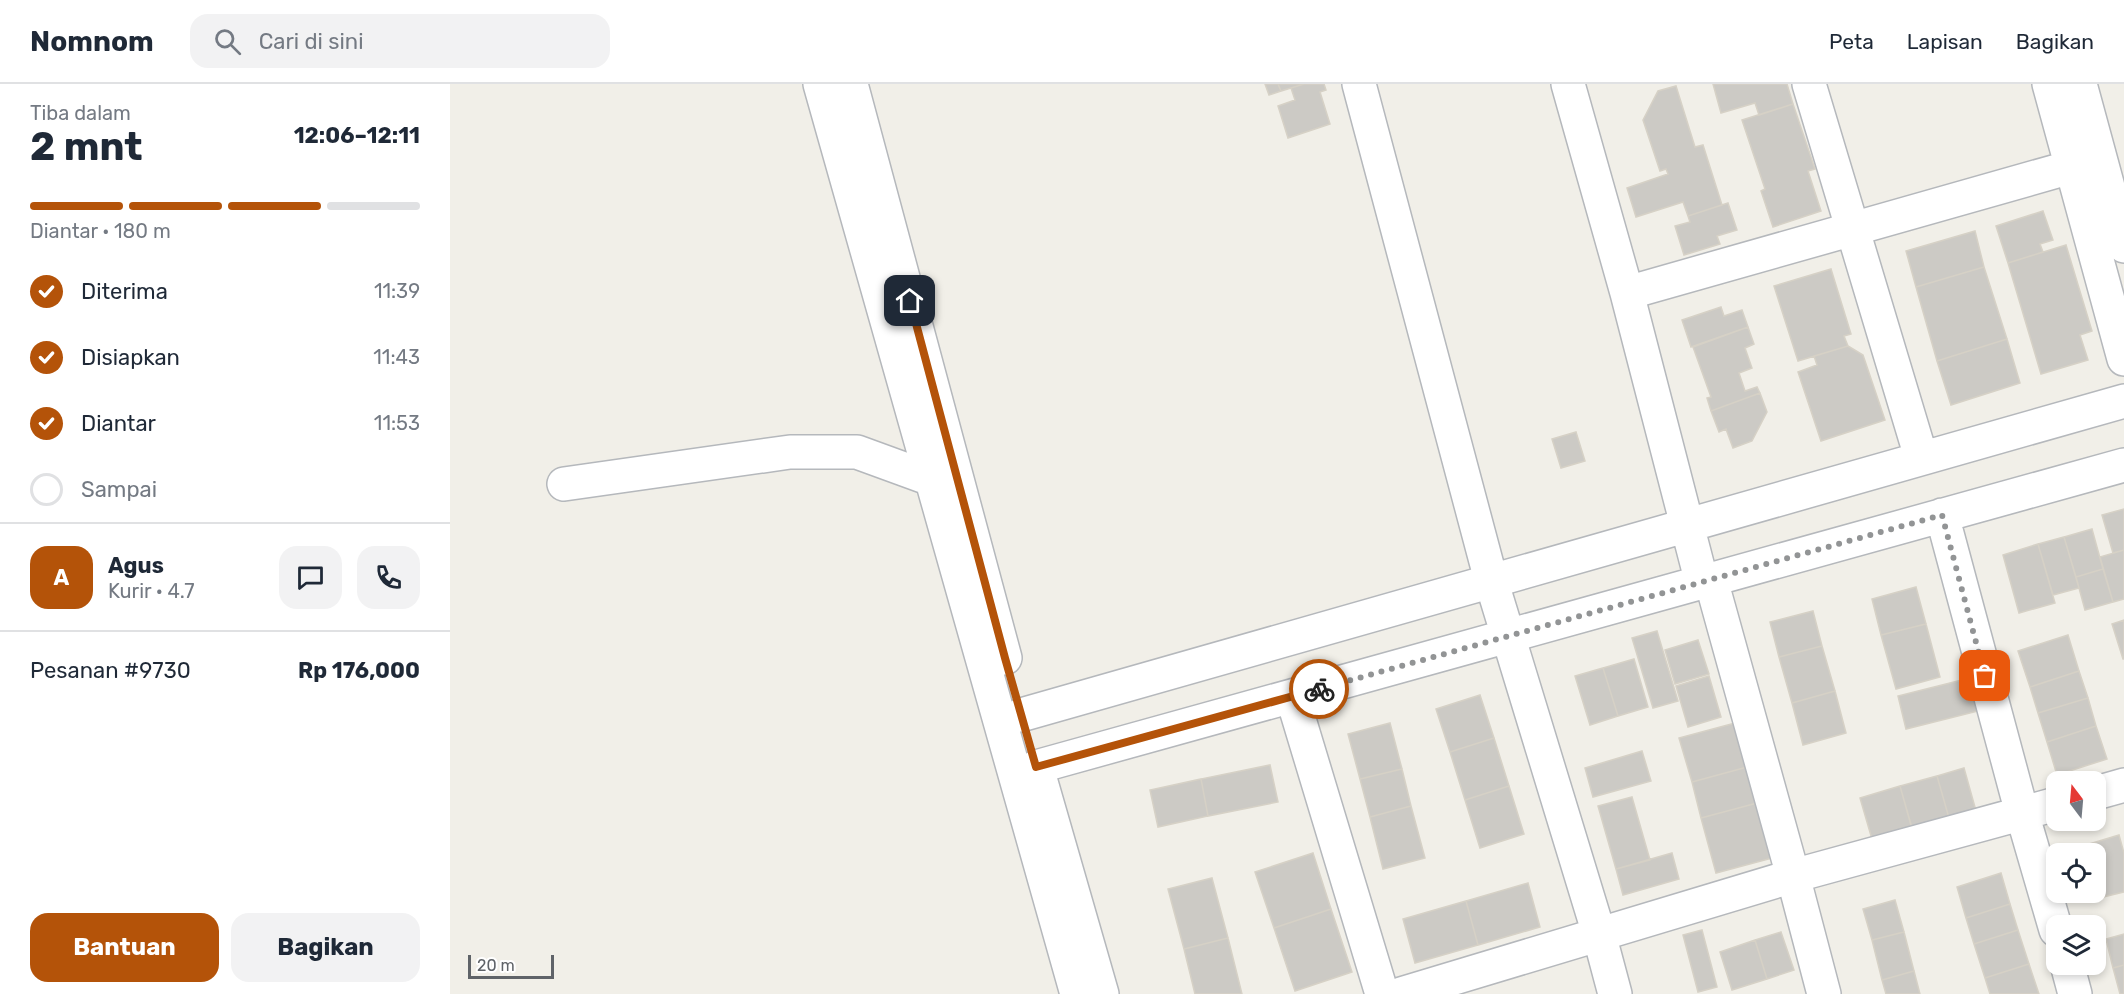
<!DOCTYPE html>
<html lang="id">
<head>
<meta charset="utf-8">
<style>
  body { margin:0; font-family:Rubik,sans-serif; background:#f2f2f3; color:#1f2937; height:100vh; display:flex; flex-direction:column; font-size:22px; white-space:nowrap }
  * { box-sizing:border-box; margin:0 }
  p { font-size:20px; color:#747a83 }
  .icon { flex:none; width:33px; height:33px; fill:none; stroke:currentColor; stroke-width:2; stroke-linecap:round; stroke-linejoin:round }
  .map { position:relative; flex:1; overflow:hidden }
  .drawer { display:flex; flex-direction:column; background:#fff; width:450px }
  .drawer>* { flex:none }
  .needle { width:39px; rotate:344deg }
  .controls { position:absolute; left:1596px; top:687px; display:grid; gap:12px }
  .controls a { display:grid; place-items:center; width:60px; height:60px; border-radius:12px; background:#fff; box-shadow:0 3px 9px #0003; font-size:30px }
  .scale { position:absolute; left:18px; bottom:15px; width:86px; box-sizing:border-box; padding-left:6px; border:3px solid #5f6368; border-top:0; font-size:16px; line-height:21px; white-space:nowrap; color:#5f6368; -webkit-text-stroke:4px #fff; paint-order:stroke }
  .pin { position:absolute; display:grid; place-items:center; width:51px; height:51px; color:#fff; margin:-26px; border-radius:12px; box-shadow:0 3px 9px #0006 }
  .courier { position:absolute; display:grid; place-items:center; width:60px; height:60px; margin:-30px; border:4px solid #b45309; border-radius:50%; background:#fff; color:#222; box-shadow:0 2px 8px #0007 }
  .head em { font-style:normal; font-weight:700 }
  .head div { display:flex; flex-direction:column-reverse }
  .head { display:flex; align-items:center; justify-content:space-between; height:102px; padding:0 30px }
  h1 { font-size:39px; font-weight:700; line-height:45px }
  .bar { display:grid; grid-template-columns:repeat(4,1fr); gap:9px 6px; align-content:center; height:72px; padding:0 30px }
  .bar i { height:8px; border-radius:4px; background:#e0e1e3 }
  .bar .current { background:#b45309 }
  .bar p { grid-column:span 4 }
  .line { display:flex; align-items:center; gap:15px; padding:0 30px; border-top:2px solid #e0e1e3 }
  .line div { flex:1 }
  .round { display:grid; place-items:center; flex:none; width:63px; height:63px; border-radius:18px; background:#f2f2f3 }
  ol { padding:0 30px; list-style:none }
  li { display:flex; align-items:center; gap:18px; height:66px }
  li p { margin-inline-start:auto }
  li .icon { padding:6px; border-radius:50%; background:#b45309; color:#fff; stroke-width:4 }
  li:last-child { color:#747a83 }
  li i { width:33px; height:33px; border:3px solid #e0e1e3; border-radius:50% }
  .primary-button { display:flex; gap:12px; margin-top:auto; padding:12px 30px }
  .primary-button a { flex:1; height:69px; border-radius:18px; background:#b45309; color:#fff; font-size:24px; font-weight:700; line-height:69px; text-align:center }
  .primary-button a+a { background:#f2f2f3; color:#1f2937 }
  header { display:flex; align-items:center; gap:36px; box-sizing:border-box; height:84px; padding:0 30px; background:#fff; border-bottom:2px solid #e0e1e3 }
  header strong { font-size:28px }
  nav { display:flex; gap:33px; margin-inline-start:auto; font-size:21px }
  .search { width:420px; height:54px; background:#f2f2f3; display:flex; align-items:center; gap:15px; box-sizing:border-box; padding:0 21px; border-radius:18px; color:#747a83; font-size:22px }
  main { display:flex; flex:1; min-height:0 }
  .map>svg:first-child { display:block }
</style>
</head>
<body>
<header>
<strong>Nomnom</strong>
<div class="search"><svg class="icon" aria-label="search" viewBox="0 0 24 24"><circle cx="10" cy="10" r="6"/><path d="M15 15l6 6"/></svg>Cari di sini</div>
<nav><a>Peta</a><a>Lapisan</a><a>Bagikan</a></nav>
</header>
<main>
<section class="drawer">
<div class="head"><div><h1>2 mnt</h1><p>Tiba dalam</p></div><em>12:06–12:11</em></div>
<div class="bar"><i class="current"></i><i class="current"></i><i class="current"></i><i></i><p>Diantar · 180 m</p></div>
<ol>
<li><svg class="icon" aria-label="check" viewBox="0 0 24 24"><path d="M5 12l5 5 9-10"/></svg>Diterima<p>11:39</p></li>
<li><svg class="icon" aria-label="check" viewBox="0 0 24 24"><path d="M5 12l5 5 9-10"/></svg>Disiapkan<p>11:43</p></li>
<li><svg class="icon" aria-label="check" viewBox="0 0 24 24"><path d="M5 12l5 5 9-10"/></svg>Diantar<p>11:53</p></li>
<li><i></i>Sampai</li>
</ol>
<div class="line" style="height:108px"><b class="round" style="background:#b45309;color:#fff">A</b><div><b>Agus</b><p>Kurir · 4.7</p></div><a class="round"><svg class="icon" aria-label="chat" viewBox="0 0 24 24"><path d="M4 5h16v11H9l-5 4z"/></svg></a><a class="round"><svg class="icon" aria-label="phone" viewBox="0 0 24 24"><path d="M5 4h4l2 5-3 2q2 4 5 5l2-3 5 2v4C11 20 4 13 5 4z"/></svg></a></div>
<div class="line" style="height:78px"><div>Pesanan #9730</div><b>Rp 176,000</b></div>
<div class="primary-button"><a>Bantuan</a><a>Bagikan</a></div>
</section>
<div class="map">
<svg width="1674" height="910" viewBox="0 0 1674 910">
  <rect width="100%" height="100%" fill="#f1efe8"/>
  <!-- building -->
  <path fill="#cccac5" stroke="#d6d1c6" stroke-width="1.5" d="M815 0H828L831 7 819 11Z
    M828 0H854L831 7Z
    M854 0H874L876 6 870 8 880 40 838 54 828 22 845 16 841 4Z
    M1263 0H1337L1343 20 1309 31 1305 19 1271 29Z
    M1226 2 1245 63 1253 61 1272 121 1238 132 1233 118 1186 133 1177 104 1218 90 1216 85 1210 87 1193 36 1208 7Z
    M1343 20 1365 85 1358 87 1371 127 1323 143 1311 107 1315 105 1292 36Z
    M1278 119 1287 146 1267 152 1270 160 1234 171 1225 142 1240 138 1238 132Z
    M1593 127 1603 156 1590 160 1593 168 1558 179 1546 142Z
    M1525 147 1534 183 1466 203 1456 167Z
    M1616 161 1642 247 1630 251 1638 276 1591 290 1558 179Z
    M1534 183 1557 255 1487 277 1466 203Z
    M1381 185 1401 250 1394 252 1398 262 1348 277 1324 202Z
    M1271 223 1274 232 1292 226 1298 243 1241 263 1232 236Z
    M1298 243 1304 260 1295 264 1302 284 1289 289 1295 307 1307 303 1310 309 1261 327 1257 314 1261 313 1243 263Z
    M1557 255 1570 299 1501 321 1487 277Z
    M1398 262 1413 271 1435 336 1371 357 1348 288 1367 281 1364 272Z
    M1310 309 1317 328 1302 357 1283 364 1276 345 1269 348 1261 327Z
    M1126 348 1135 377 1111 384 1102 355Z
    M1674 425V466L1663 469 1652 431Z
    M1642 445 1653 485 1626 493 1614 453Z
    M1614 453 1629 504 1603 511 1588 460Z
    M1588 460 1605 519 1569 529 1553 471Z
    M1674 466V515L1663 518 1650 473Z
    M1653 485 1663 518 1635 526 1626 493Z
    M1466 503 1476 540 1431 551 1422 515Z
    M1363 527 1372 562 1329 573 1320 538Z
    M1674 536V575H1673L1662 540Z
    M1476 540 1490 593 1446 605 1431 551Z
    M1207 547 1228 617 1203 624 1182 554Z
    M1618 551 1629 587 1580 603 1568 567Z
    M1248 556 1259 590 1225 600 1215 566Z
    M1372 562 1385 607 1342 619 1329 573Z
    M1184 575 1198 623 1168 632 1153 584Z
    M1153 584 1168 632 1140 641 1125 592Z
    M1629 587 1638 614 1588 629 1580 603Z
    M1259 592 1271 633 1238 643 1226 602Z
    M1528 592 1536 625 1456 645 1448 612Z
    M1385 607 1396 649 1353 661 1342 619Z
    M1030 611 1044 654 1000 668 986 625Z
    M1638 614 1646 642 1597 658 1588 629Z
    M1289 638 1301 682 1242 698 1229 654Z
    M940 639 952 685 910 695 898 650Z
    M1646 642 1657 675 1607 691 1597 658Z
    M1044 654 1059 702 1015 716 1000 668Z
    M1192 667 1201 697 1143 713 1135 684Z
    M820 681 828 718 758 732 751 695Z
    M1301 682 1311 718 1251 734 1242 698Z
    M1514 684 1528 734 1501 741 1487 692Z
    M952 685 961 722 920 733 910 695Z
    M1487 692 1501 741 1464 752 1450 702Z
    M751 695 758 732 708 743 700 706Z
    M1059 702 1074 750 1030 764 1015 716Z
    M1450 702 1464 751 1424 762 1410 714Z
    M1182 713 1200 776 1166 785 1148 722Z
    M1311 718 1326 773 1266 789 1251 734Z
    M961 722 975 774 933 785 920 733Z
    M1669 751 1674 769V808L1653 813 1646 785V770H1641L1639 760Z
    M863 769 881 825 824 844 805 788Z
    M1222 769 1229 795 1173 811 1166 785Z
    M1551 789 1560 820 1516 834 1507 803Z
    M762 794 778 854 734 865 718 805Z
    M1078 799 1090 843 1028 861 1016 817Z
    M1445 816 1454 848 1422 856 1413 825Z
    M1016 817 1028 861 965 879 953 835Z
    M1560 820 1568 846 1524 860 1516 834Z
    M881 825 902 888 845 907 824 844Z
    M1252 846 1267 903 1248 908 1233 851Z
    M1568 846 1579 880 1535 894 1524 860Z
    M1331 848 1344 886 1317 895 1305 856Z
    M1454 848 1464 887 1432 896 1422 856Z
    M1674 850V881L1663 884 1656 855Z
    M778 854 792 910H745L734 865Z
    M1305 856 1317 895 1282 906 1270 868Z
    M1579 880 1589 910H1540L1535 894Z
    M1674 881V910H1670L1663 884Z
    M1464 887 1470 910H1436L1432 896Z"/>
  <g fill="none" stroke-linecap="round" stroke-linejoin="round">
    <!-- minor casing -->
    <g stroke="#b5b8bc" stroke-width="36">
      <path id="minor" d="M370 0 627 910
        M401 0 555 574
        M909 0 1041 496 1149 850 1165 910
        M1118 0 1177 209 1252 499
        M1359 0 1471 373
        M1599 0 1674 275
        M1630 0 1674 162
        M1177 209 1621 83
        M114 400 340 368H407L481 395
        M1492 431 1572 729 1606 846
        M1261 496 1343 792 1374 910
        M842 612 932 910
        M571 631 1674 317
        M586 683 1674 381
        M587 684 652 910
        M1646 709 1674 701
        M1617 880 1625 910
        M951 910 1343 792 1606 720"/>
    </g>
    <!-- minor -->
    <use href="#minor" stroke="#fff" stroke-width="33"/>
  </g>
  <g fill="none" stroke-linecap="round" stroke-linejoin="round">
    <!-- done -->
    <path stroke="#929495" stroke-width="6" stroke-dasharray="0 10.8" d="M869 605 1492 431 1535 592"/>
    <!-- route -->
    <path stroke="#b45309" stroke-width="8" d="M460 217 555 574 586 683 869 605"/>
  </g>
</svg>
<div class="controls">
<a><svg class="needle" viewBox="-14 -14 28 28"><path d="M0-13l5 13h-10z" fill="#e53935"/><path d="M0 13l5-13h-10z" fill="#747a83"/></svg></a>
<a><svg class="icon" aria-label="locate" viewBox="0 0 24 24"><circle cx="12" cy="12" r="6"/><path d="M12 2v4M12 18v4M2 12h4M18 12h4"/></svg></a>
<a><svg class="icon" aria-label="layers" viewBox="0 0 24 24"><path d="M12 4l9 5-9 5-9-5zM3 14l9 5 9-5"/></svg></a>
</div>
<div class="scale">20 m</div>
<div class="pin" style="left:1535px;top:592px;background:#ea580c"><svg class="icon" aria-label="bag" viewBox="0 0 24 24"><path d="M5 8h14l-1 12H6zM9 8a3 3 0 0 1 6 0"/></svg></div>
<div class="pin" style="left:460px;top:217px;background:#1f2937"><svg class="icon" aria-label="home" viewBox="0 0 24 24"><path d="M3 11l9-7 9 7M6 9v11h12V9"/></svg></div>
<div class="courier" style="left:869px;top:605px"><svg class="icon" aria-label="bike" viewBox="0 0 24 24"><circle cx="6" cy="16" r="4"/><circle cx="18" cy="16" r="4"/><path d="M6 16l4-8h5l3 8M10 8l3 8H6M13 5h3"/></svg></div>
</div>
</main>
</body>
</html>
